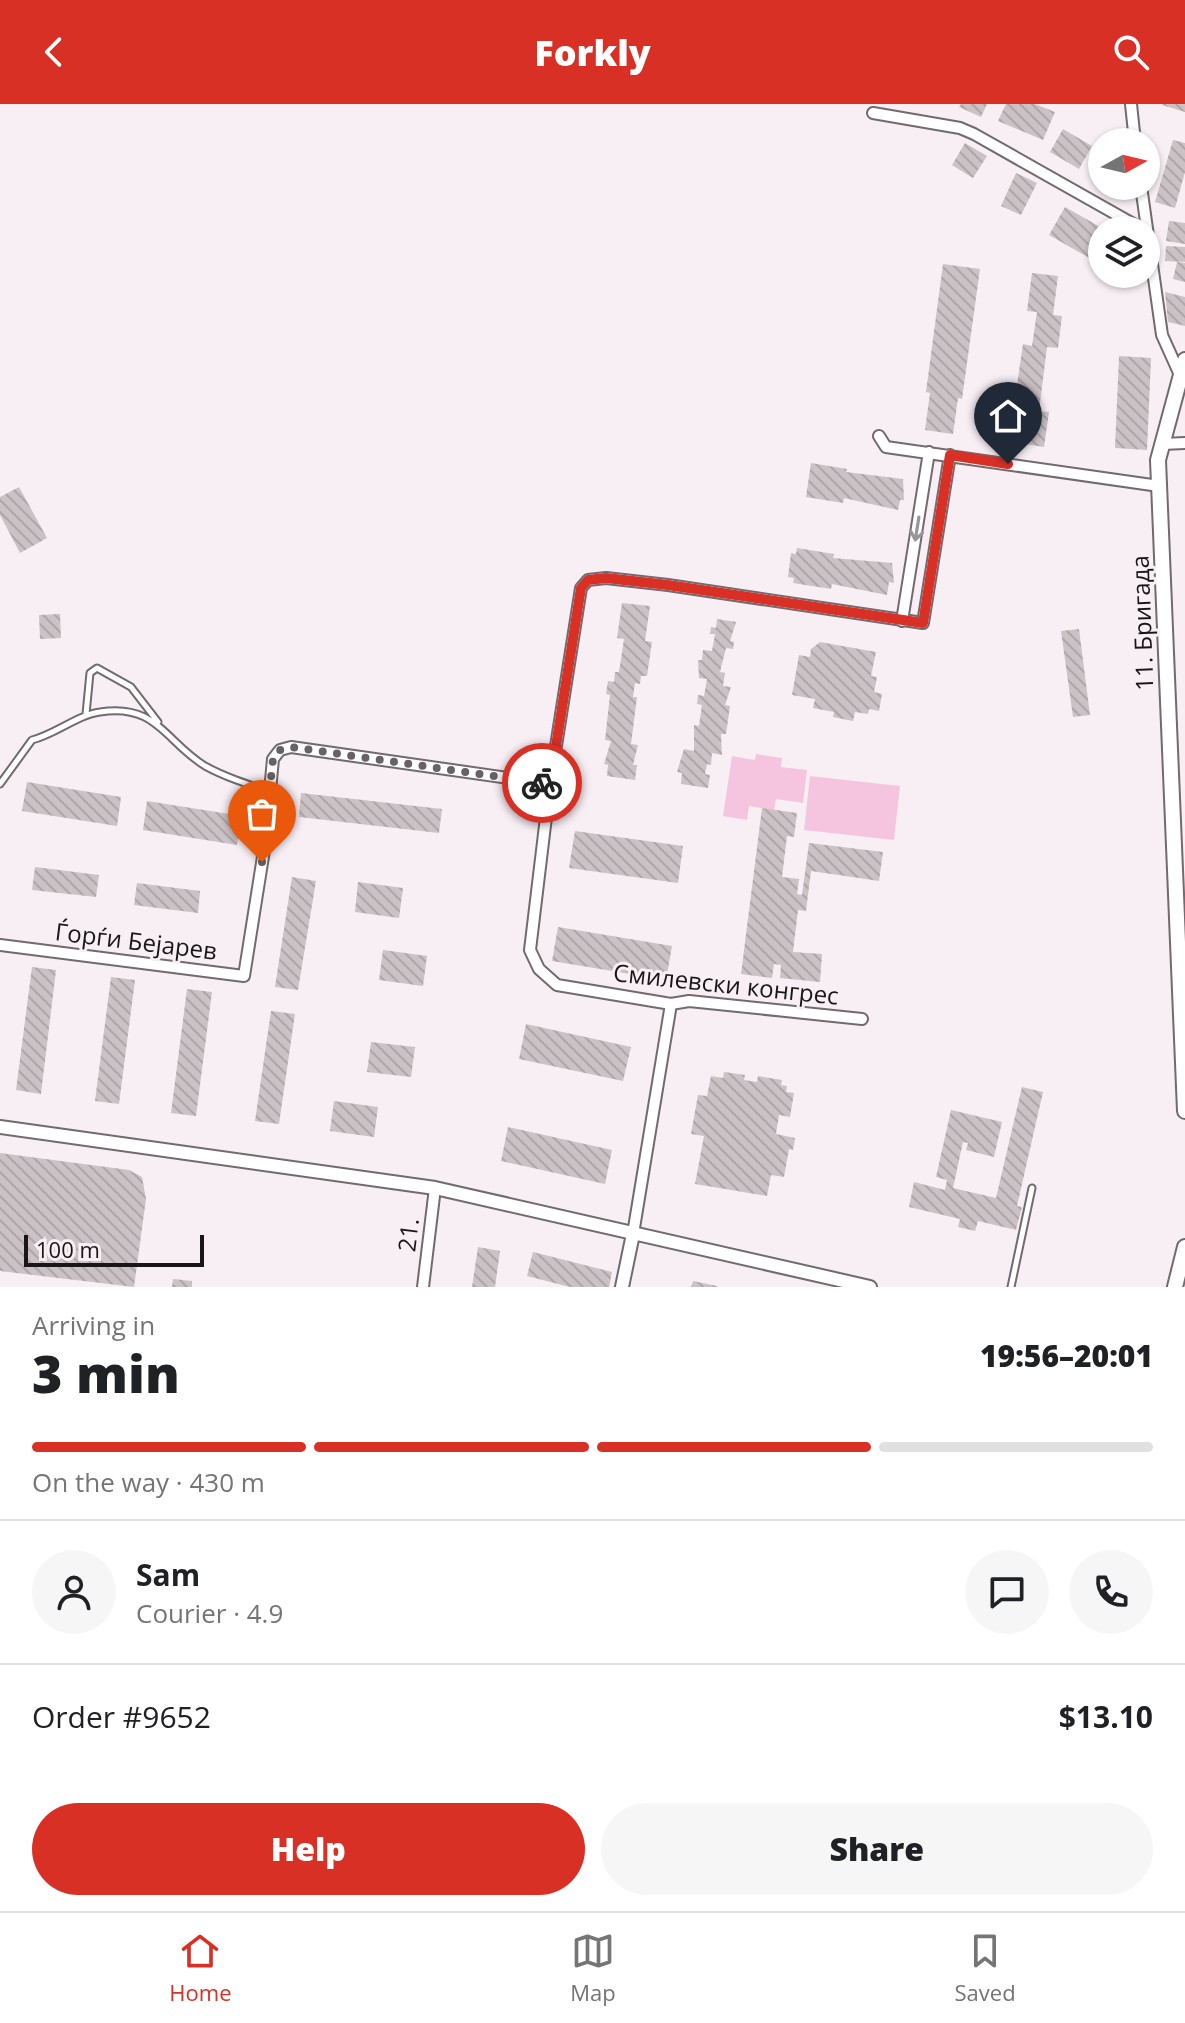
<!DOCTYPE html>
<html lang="en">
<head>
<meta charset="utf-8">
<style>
  body { margin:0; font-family:"Open Sans",sans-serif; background:#f6f6f6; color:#202124; height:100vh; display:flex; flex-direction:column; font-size:30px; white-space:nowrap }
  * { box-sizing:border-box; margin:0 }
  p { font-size:26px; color:#757577 }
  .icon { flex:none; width:44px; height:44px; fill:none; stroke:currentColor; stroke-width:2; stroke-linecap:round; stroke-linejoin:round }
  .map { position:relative; height:1183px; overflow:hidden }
  .drawer { display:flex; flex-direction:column; background:#fff; flex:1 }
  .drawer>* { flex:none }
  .needle { width:52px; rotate:82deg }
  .fabs { position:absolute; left:1088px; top:24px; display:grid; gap:16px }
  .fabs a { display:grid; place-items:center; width:72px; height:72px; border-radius:50%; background:#fff; box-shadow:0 2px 6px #0004; font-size:40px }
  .scale { position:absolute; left:24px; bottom:20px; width:180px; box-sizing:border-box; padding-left:8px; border:4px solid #1a1618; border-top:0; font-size:22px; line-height:28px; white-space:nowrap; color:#1a1618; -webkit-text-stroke:6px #f8eff4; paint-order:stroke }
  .pin { position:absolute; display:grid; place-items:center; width:68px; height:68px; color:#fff; margin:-82px -34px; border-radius:50% 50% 50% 0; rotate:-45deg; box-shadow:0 0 8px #0007 }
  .pin .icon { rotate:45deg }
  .courier { position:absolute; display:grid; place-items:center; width:80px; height:80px; margin:-40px; border:6px solid #d93025; border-radius:50%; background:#fff; color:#222; box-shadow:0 2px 10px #0007 }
  .overview em { font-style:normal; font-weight:800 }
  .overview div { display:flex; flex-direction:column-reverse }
  .overview { display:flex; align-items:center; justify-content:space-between; height:136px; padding:0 32px }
  h1 { font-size:52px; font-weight:800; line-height:60px }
  .bar { display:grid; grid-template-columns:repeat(4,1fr); gap:12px 8px; align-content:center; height:96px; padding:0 32px }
  .bar i { height:10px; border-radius:6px; background:#e0e0e0 }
  .bar .selected { background:#d93025 }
  .bar p { grid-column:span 4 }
  .line { display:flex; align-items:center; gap:20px; padding:0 32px; border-top:2px solid #e0e0e0 }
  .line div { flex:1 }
  .round { display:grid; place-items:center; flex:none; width:84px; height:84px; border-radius:42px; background:#f6f6f6 }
  .button { display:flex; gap:16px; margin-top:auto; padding:16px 32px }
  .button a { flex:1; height:92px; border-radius:48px; background:#d93025; color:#fff; font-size:32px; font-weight:800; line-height:92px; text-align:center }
  .button a+a { background:#f6f6f6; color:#202124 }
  header { display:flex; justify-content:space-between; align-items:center; height:104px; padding:0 32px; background:#d93025; color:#fff; font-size:36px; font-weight:800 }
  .dock { display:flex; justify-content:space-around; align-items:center; height:112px; border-top:2px solid #e0e0e0; background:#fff; font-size:22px; color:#757577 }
  .dock a { display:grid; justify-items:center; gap:4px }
  .dock .selected { color:#d93025 }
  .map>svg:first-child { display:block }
</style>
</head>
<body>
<header><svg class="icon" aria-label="back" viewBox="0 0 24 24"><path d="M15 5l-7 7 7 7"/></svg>Forkly<svg class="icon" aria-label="search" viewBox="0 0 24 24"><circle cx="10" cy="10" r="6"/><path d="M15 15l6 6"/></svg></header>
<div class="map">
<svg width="1185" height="1183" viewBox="0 0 1185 1183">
  <defs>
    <pattern id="building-back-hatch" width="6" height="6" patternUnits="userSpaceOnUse" patternTransform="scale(2)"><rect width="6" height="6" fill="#cbc2c6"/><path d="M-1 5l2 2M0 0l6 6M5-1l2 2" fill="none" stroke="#aea6a9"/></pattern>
  </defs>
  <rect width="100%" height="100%" fill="#f8eff4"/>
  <!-- green -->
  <path fill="#f5c5df" d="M756 650 782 654 781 663 807 666 803 699 776 695 774 706 749 702 747 716 723 712 732 652 755 656Z
    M810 672 900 682 894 736 804 726Z"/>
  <!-- building -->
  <path fill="url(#building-back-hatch)" d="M961 0H987L981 13 959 3Z
    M1006 0H1035L1055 8 1043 36 998 17Z
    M1162 0H1185V8L1162 1Z
    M1063 25 1092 42 1079 65 1050 48Z
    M1173 36 1185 39V68L1175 104 1155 98Z
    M965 39 987 52 973 74 952 61Z
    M1016 69 1037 79 1021 111 1001 102Z
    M1065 103 1102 124V136L1091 155 1049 131Z
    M1169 117 1185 119V140L1166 137Z
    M1166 142 1185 143V158L1165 157Z
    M1177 158 1185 159V178L1173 175Z
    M943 160 980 165 962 295 958 294 953 330 925 326 930 289 926 288Z
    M1032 169 1058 172 1053 211 1062 212 1058 244 1047 243 1039 307 1049 308 1044 343 1018 339 1024 302 1014 301 1023 240 1032 242 1037 208 1027 207Z
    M1165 188 1185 193V222L1168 218Z
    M1119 252 1151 254 1147 346 1115 344Z
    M811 359 847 365 846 368 903 375 904 396H900L898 406 844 394 843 399 806 393Z
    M19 383 47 434 20 449 0 411V393Z
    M797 444 834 450 833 454 892 459 894 479 889 478 887 491 832 480 831 485 793 479 794 474 788 473 791 449 796 450Z
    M622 499 650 502 645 537 652 538 647 572H641L640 580 635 579 633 593H637L631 640 638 641 633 661H637L635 676 607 672 608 661 604 660 611 637 605 636 610 591 606 590 608 577 614 578 615 568H619L624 535 617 534Z
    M60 510 61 534 40 535 39 511Z
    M717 515 736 518 730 537 734 538 733 545 726 544 720 568 725 569 723 582 731 583 725 601 730 602 726 630H721L722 651 712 649 711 661 707 660 705 670 710 671 708 684 681 680 682 669 677 668 684 645 694 647V621L699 622 702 601 697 600 698 591 704 592 707 575 699 574 698 556H702L703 546 712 547 715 530H710L711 523 716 524Z
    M1079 525 1090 611 1073 613 1061 527Z
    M820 538 876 548 871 572 877 573 874 588 882 590 879 607 869 605 868 610 855 608 853 617 833 613 834 608 813 604 815 595 792 591 799 551 810 553 811 545Z
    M27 678 121 693 117 722 22 707Z
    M301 689 442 705 439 729 299 713Z
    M147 697 242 712 237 741 143 726Z
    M762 704 797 709 794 733 787 732 782 773 799 775 797 790 802 791 809 739 883 748 879 777 811 767 806 807 798 806 793 848 822 850 820 878 780 874 781 861 774 860 772 874 741 870Z
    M575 727 683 742 678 779 569 764Z
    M35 763 99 771 96 793 32 786Z
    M292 773 316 777 298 886 275 883Z
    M358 778 403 784 399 814 355 808Z
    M137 779 200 787 198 809 134 801Z
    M558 823 672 842 666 876 552 857Z
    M383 846 427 852 423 882 379 876Z
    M32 863 56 866 41 990 16 986Z
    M111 873 135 876 119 1000 95 997Z
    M187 885 212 888 196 1012 171 1009Z
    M271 907 295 910 279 1020 255 1017Z
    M526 920 631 943 623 977 519 955Z
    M371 938 415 943 411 973 367 968Z
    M724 968 745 971 744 976 757 978 758 972 782 976 781 981 787 982 786 988 794 989 790 1013 779 1011 776 1030 795 1034 793 1046 789 1045 784 1073 771 1071 767 1092 695 1080 704 1032 691 1030 698 991 707 992 711 972 723 974Z
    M1022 983 1043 988 1017 1102 1022 1103 1016 1126 978 1117 975 1127 958 1123 960 1115 909 1103 914 1078 945 1086 947 1076 936 1073 951 1006 1002 1018 994 1053 966 1046 968 1039 963 1038 953 1084 996 1094Z
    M334 997 378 1003 374 1033 330 1027Z
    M508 1023 612 1046 605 1080 501 1057Z
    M0 1049 129 1066 142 1073 146 1095 134 1183 0 1167Z
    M478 1143 500 1147 495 1183H472Z
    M533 1148 612 1168 609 1183H570L527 1172Z
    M173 1175 192 1177V1183H172Z
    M693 1177 717 1182V1183H691Z"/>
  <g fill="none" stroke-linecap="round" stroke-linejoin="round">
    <!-- service casing -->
    <g stroke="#726a6e" stroke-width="9">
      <path id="service" d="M86 610 90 569 97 564 131 583 158 618
        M0 680 32 636C56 630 77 611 100 608 156 599 165 637 205 662 225 673 247 680 269 687
        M1011 1183 1032 1084"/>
    </g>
    <!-- minor casing -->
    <g stroke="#726a6e" stroke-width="14">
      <path id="minor" d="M1131 0 1135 38
        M873 9 960 24 974 30 1144 126
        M1141 82 1162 231 1180 271H1183
        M879 332 886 343 1159 382
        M1162 340 1185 339
        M902 517 929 348
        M0 841 244 872 265 740 273 655 280 646 291 643 550 680
        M862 915 689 897 671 900 557 881 539 865 530 846 550 680 581 484 588 476 606 474 668 481 923 519 950 351
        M633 1130 671 900
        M423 1183 435 1084"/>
    </g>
    <!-- tertiary casing -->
    <g stroke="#726a6e" stroke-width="16">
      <path id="tertiary" d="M0 1023 435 1084 870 1183
        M622 1183 633 1130"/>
    </g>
    <!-- secondary casing -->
    <g stroke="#726a6e" stroke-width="18">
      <path id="secondary" d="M1185 256 1158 356 1185 1007
        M1175 1183 1185 1143"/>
    </g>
    <!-- service -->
    <use href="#service" stroke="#fff" stroke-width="5"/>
    <!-- minor -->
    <use href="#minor" stroke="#fff" stroke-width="10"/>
    <!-- tertiary -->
    <use href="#tertiary" stroke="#fff" stroke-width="12"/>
    <!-- secondary -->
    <use href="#secondary" stroke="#fff" stroke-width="14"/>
  </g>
  <!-- one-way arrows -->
  <defs><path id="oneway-shaft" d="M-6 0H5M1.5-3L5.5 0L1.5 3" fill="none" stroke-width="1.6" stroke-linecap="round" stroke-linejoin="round" transform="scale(2)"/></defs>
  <use stroke="#989697" href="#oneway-shaft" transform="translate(917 425) rotate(99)"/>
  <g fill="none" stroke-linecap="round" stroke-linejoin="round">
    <!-- done -->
    <path stroke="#686265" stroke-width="8" stroke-dasharray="0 14.4" d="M262 758 273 655 280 646 291 643 542 679"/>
    <!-- route -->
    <path stroke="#d93025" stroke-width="10" d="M542 679 550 680 581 484 588 476 606 474 668 481 923 519 950 351 1008 360"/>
  </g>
  <g text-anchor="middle" stroke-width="6" stroke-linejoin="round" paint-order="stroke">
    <!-- street labels -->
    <g font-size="24" fill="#1a1618" stroke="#f8eff4">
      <text transform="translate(1143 519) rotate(-92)" y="8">11. Бригада</text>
      <text transform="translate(136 838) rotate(7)" y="8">Ѓорѓи Бејарев</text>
      <text transform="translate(726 881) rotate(6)" y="8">Смилевски конгрес</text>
      <text transform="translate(409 1131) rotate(-83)" y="8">21.</text>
    </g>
  </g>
</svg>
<div class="fabs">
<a><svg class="needle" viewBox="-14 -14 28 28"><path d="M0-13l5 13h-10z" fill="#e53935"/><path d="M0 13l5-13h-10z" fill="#757577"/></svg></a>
<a><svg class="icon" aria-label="layers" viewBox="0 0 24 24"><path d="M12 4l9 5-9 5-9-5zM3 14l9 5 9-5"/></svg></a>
</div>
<div class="scale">100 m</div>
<div class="pin" style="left:262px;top:758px;background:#ea580c"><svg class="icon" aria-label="bag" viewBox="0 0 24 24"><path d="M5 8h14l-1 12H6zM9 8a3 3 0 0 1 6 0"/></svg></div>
<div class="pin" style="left:1008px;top:360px;background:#1f2937"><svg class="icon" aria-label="home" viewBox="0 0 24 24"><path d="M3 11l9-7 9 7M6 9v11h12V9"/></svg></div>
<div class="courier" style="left:542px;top:679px"><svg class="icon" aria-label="bike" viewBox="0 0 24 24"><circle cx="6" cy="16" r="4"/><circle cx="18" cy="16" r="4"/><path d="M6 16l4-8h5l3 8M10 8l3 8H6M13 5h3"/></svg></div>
</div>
<section class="drawer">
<div class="overview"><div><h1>3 min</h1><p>Arriving in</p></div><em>19:56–20:01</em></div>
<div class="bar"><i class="selected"></i><i class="selected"></i><i class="selected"></i><i></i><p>On the way · 430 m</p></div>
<div class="line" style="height:144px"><a class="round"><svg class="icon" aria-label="person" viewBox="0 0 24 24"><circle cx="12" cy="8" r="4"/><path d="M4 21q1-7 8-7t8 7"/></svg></a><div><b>Sam</b><p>Courier · 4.9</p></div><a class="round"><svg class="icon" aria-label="chat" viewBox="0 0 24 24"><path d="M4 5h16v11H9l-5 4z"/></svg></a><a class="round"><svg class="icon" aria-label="phone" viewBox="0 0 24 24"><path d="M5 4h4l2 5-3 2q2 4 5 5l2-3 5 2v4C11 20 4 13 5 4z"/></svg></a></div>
<div class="line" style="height:104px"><div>Order #9652</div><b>$13.10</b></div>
<div class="button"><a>Help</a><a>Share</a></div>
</section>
<nav class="dock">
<a class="selected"><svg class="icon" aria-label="home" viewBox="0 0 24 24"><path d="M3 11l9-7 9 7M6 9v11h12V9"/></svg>Home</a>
<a><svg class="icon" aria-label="map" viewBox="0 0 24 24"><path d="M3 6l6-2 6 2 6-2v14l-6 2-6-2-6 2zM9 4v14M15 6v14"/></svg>Map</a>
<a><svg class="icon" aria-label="saved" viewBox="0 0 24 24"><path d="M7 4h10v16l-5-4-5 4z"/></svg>Saved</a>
</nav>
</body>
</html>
